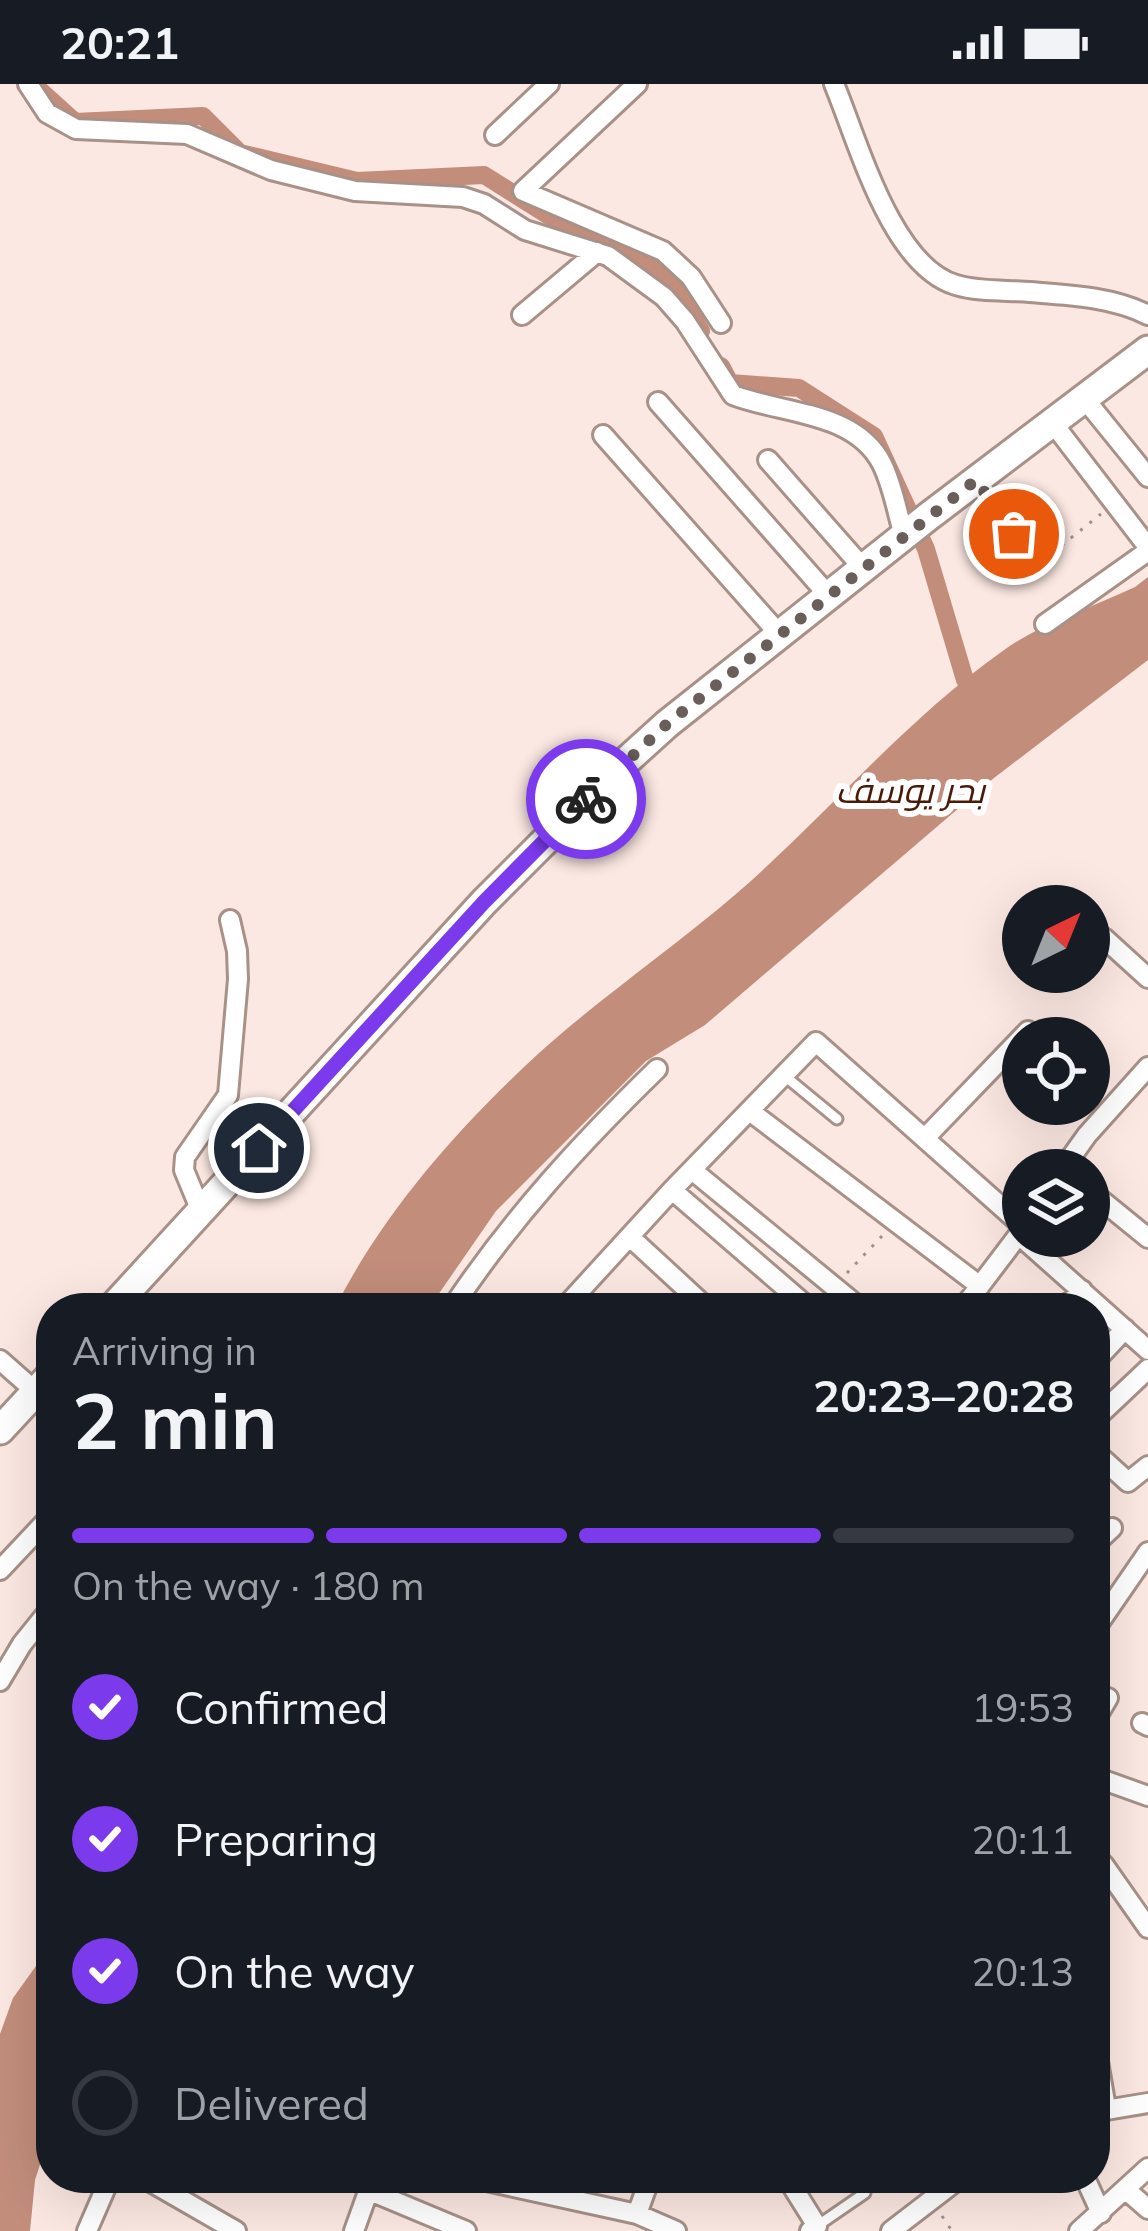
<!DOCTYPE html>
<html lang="en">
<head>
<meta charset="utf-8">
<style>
  body { margin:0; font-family:Mulish,Cairo,sans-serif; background:#20242c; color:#f1f3f6; height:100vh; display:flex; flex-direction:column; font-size:45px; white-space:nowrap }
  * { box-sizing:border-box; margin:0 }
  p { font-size:39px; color:#9ea1a6 }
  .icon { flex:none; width:66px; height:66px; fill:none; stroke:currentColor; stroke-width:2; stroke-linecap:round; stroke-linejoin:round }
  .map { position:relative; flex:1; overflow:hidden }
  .details { position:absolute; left:36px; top:1209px; width:1074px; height:900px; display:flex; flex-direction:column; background:#171b24; border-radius:48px; box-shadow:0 12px 48px #0002 }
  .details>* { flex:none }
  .needle { width:78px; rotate:43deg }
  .controls { position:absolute; left:1002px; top:801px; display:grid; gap:24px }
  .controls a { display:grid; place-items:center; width:108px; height:108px; border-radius:50%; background:#171b24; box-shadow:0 12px 48px #0002; font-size:60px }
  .pin { position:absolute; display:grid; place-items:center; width:102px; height:102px; color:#fff; margin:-51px; border:6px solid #fff; border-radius:50%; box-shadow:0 3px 12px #0007 }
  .courier { position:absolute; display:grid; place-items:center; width:120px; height:120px; margin:-60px; border:9px solid #7c3aed; border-radius:50%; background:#fff; color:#222; box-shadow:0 3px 15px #0007 }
  .headline em { font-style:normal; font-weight:700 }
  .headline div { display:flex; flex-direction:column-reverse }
  .headline { display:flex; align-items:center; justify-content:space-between; height:204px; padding:0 36px }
  h1 { font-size:78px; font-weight:700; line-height:90px }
  .bar { display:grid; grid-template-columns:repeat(4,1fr); gap:18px 12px; align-content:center; height:144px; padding:0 36px }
  .bar i { height:15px; border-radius:9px; background:#363941 }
  .bar .current { background:#7c3aed }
  .bar p { grid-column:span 4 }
  ol { padding:0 36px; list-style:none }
  li { display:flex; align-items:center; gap:36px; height:132px }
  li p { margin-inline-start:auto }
  li .icon { padding:12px; border-radius:50%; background:#7c3aed; color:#fff; stroke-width:4 }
  li:last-child { color:#9ea1a6 }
  li i { width:66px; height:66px; border:6px solid #363941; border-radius:50% }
  .status { display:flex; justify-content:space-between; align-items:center; height:84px; padding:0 60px; background:#171b24; direction:ltr }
  .status svg { height:33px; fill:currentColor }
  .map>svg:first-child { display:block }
</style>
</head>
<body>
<div class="status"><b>20:21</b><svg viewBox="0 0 49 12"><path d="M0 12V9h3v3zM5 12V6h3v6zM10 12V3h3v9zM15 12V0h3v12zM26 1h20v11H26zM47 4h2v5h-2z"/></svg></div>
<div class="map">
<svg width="1148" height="2147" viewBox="0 0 1148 2147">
  <rect width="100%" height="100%" fill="#fce8e2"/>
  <!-- water -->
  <path fill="#c28d7b" d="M1148 493V576L994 694 705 941 646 977 496 1127 429 1224H335C384 1127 459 1043 538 970 601 913 672 865 736 810 827 731 905 636 1004 566 1042 539 1093 523 1135 503Z
    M51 1861V2047L35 2096 30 2147H0V1950L13 1914Z"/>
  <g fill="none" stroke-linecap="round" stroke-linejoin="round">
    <!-- canal -->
    <path stroke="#c28d7b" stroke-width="18" d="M33 0 75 38 203 32 240 69 357 97 484 91 565 142 667 189 701 247
      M721 282 730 299 799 304 874 352 926 465 965 596"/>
    <!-- lane casing -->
    <g stroke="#a79189" stroke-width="15">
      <path id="lane" d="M786 993 837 1035
        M817 2142 865 2109"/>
    </g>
    <!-- street casing -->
    <g stroke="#a79189" stroke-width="24">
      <path id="street" d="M28 0 47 29 76 45 187 50 271 86 355 107 463 113 484 120 525 146 608 172 664 213 685 237 733 311C782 330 855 327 882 380 893 402 897 428 904 452
        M637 0 523 107 663 167 691 193 721 239
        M834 0C858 57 891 182 956 201 979 208 1006 206 1030 208 1069 211 1113 213 1148 231
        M495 51 549 0
        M522 231 597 168
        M1084 314 1148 393
        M658 318 829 512
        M1052 338 1148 463
        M603 351 780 551
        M768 376 863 484
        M976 396 1036 479
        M1045 540 1148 467
        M1104 854 1148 894
        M751 1028 980 1202
        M925 1054 1028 947
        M692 1086 860 1224
        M1062 1086 1087 1051 1148 983
        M672 1106 809 1224
        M1089 1106 1148 1154
        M201 1127 184 1086 185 1073 228 1011 238 895 237 867 230 836
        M1019 1151 1148 1266
        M630 1153 707 1224
        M452 1224C511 1135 581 1059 657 985
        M564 1224 672 1106 816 958 1023 1142
        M963 1224 1023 1145
        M1064 1224 1082 1206
        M0 1276 51 1321
        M1095 1277 1125 1245
        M1095 1335 1148 1285
        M1095 1368 1128 1398 1148 1382
        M1095 1460 1112 1444
        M0 1486 51 1432
        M1095 1545 1148 1468
        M0 1597 22 1560 51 1524
        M1095 1636 1108 1614
        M1142 1639 1148 1642
        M1095 1693 1148 1712
        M1103 1780 1148 1844
        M1095 1960 1106 2024
        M1100 2027 1148 2019
        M144 2094 236 2147
        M473 2094 637 2130 676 2147
        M787 2094 817 2142 810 2147
        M1085 2094 1101 2129
        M1125 2105 1148 2125
        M370 2107 466 2147
        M637 2130 650 2094
        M87 2147 110 2094
        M354 2147 373 2094
        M891 2147 960 2094
        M1079 2147 1148 2084"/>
    </g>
    <!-- secondary casing -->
    <g stroke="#a79189" stroke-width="33">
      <path id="secondary" d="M112 1224 484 818 614 688 667 640 929 432 1148 266
        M0 1346 51 1291"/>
    </g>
    <!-- path -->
    <path stroke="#9f908b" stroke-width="3" stroke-dasharray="3 9" stroke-linecap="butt" d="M1052 469 1101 430
      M847 1189 882 1152
      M942 2132 952 2147"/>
    <!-- lane -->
    <use href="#lane" stroke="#fff" stroke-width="9"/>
    <!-- street -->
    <use href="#street" stroke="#fff" stroke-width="18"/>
    <!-- secondary -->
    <use href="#secondary" stroke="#fff" stroke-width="27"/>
  </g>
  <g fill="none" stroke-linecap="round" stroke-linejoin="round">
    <!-- done -->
    <path stroke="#6a5e5a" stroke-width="12" stroke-dasharray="0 21.6" d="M586 715 667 640 976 396 1014 450"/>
    <!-- route -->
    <path stroke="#7c3aed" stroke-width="15" d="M259 1064 484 818 586 715"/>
  </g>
  <g text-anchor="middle" stroke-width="12" stroke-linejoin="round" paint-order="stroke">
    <!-- water labels -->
    <g font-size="36" font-style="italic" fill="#4a1a07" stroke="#fff">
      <text x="910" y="719">بحر يوسف</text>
    </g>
  </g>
</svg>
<div class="controls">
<a><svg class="needle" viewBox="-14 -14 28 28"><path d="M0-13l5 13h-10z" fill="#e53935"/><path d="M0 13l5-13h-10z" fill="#9ea1a6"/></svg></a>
<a><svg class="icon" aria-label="locate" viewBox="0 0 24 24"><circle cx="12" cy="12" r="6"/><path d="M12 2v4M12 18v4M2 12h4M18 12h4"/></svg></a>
<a><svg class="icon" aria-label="layers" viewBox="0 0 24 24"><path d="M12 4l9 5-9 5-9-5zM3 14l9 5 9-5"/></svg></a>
</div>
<div class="pin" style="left:1014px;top:450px;background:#ea580c"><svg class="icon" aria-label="bag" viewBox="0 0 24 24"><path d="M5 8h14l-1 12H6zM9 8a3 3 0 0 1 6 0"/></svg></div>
<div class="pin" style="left:259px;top:1064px;background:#1f2937"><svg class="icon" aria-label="home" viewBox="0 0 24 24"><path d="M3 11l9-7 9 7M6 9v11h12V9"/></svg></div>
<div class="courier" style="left:586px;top:715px"><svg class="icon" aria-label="bike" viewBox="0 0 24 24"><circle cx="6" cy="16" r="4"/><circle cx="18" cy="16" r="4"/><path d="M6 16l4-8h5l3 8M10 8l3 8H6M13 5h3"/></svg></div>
<section class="details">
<div class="headline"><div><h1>2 min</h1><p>Arriving in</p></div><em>20:23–20:28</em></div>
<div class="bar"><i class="current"></i><i class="current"></i><i class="current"></i><i></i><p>On the way · 180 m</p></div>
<ol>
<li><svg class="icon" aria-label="check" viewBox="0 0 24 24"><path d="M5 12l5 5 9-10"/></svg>Confirmed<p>19:53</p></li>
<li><svg class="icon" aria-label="check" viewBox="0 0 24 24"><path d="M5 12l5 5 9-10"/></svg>Preparing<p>20:11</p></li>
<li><svg class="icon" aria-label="check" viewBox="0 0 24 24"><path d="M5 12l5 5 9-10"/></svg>On the way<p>20:13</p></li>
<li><i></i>Delivered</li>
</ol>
</section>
</div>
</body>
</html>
